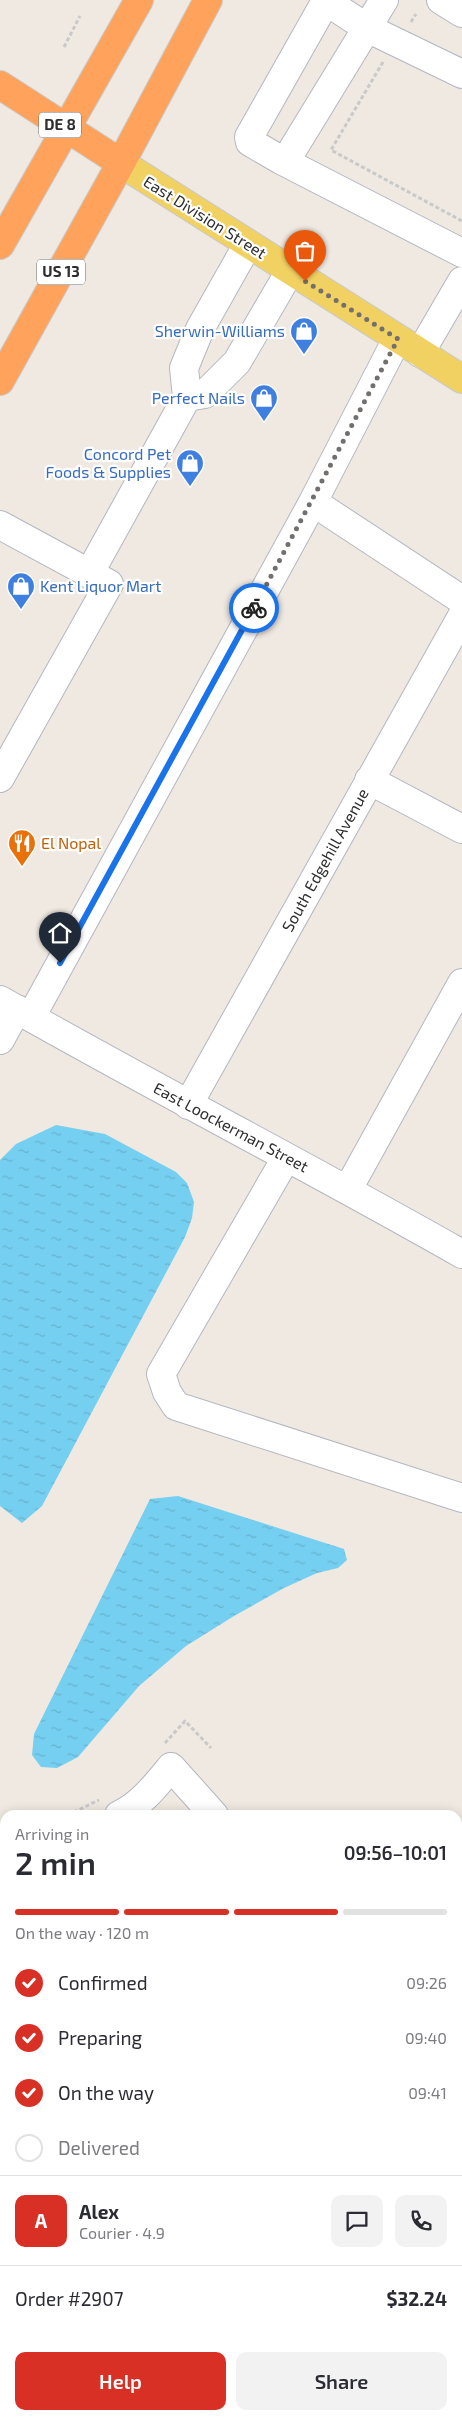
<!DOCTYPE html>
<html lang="en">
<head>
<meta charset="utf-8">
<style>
  body { margin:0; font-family:"Exo 2",sans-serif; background:#f2f2f3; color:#2b2b33; height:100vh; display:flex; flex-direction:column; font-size:19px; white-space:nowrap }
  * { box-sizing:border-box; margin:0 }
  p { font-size:16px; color:#7c7c81 }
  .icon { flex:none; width:28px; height:28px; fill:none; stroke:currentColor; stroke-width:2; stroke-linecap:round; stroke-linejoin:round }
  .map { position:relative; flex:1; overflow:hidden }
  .sheet { position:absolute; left:0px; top:1810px; width:462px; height:610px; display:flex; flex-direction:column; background:#fff; border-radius:15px 15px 0 0; box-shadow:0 2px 12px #0003 }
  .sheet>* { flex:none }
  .pin { position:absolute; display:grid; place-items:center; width:42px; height:42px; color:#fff; margin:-51px -21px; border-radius:50% 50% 50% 0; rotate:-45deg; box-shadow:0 0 5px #0007 }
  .pin .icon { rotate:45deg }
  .courier { position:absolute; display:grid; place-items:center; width:50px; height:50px; margin:-25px; border:4px solid #1a73e8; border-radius:50%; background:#fff; color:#222; box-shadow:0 1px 6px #0007 }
  .headline em { font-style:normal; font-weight:600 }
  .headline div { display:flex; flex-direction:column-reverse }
  .headline { display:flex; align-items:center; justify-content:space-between; height:85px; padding:0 15px }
  h1 { font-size:32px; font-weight:600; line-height:38px }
  .bar { display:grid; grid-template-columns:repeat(4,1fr); gap:8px 5px; align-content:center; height:60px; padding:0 15px }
  .bar i { height:6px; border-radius:4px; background:#e1e1e2 }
  .bar .current { background:#d93025 }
  .bar p { grid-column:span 4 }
  .line { display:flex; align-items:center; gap:12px; padding:0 15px; border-top:1px solid #e1e1e2 }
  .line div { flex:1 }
  .round { display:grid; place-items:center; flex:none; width:52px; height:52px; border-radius:10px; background:#f2f2f3 }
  ol { padding:0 15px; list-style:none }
  li { display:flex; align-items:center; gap:15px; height:55px }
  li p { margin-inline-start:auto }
  li .icon { padding:5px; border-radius:50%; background:#d93025; color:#fff; stroke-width:4 }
  li:last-child { color:#7c7c81 }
  li i { width:28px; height:28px; border:2px solid #e1e1e2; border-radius:50% }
  .primary-button { display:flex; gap:10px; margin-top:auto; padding:10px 15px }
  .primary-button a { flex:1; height:58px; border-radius:10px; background:#d93025; color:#fff; font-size:20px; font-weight:600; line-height:58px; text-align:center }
  .primary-button a+a { background:#f2f2f3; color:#2b2b33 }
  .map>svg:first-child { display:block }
</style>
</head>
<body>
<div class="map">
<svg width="462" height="2420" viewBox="0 0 462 2420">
  <defs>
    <pattern id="water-ripples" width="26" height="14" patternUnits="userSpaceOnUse" patternTransform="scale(1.25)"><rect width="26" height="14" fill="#75cff0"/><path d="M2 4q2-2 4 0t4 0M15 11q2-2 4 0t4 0" fill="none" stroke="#66b2ce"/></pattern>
  </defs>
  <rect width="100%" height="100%" fill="#efe9e1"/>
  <!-- water -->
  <path fill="url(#water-ripples)" d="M56 1125 105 1134 176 1172 187 1183 194 1202 192 1218 185 1237 42 1506 22 1523 0 1506V1160L16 1144Z
    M178 1496 344 1549 347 1560 338 1568 317 1573 284 1588 234 1616 186 1646 139 1686 78 1757 57 1768 41 1767 32 1755 34 1734 150 1499Z"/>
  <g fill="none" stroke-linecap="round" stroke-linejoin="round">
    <!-- minor casing -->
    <g stroke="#b4b7c1" stroke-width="30">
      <path id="minor" d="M384 0 288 157 281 160 250 142 249 137 322 8 326 4 332 5 367 28 462 74
        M441 0 462 13
        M281 160 462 253
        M420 353 462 281
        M187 397 205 394 237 362 290 271
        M313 502 462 600
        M0 525 109 584 0 778
        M89 574 187 397 184 368 200 329 248 244
        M369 780 462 829
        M0 1000C153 1087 309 1167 462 1254
        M31 1017 313 502 397 339
        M0 1040 17 1009
        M188 1105 462 616
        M286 1158 161 1374 167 1392 176 1406 462 1498
        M348 1189 462 983
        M119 1815C140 1806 157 1784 171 1767L214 1815
        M0 1869 5 1867
        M0 1964H5
        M0 2057 5 2056
        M0 2393 5 2394
        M123 2415H134"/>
    </g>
    <!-- major casing -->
    <g stroke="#c9c9c9" stroke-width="30">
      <path id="major" d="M121 163 462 379"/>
    </g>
    <!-- highway casing -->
    <g stroke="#c9c9c9" stroke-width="30">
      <path id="highway" d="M0 85 121 163
        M0 245 139 0
        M0 381 121 163 208 0"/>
    </g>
    <!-- path -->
    <path stroke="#c9c9c9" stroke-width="3" stroke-dasharray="4 2.5" stroke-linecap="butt" d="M411 22 416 14
      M64 47 80 16
      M383 62 331 150 462 221
      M165 1743 185 1721 211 1748
      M68 1815 99 1800"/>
    <!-- minor -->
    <use href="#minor" stroke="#fff" stroke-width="28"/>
    <!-- major -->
    <use href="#major" stroke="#f2d163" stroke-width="28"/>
    <!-- highway -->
    <use href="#highway" stroke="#ffa35c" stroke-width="28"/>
  </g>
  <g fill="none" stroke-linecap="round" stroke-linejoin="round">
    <!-- done -->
    <path stroke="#726f6d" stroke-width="5" stroke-dasharray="0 9" d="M254 608 398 339 305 281"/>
    <!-- route -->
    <path stroke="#1a73e8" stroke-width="6" d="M60 963 254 608"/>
  </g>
  <!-- icons -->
  <defs>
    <g id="shop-pin" transform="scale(1.4375)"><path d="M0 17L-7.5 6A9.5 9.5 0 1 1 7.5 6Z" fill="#3f7fe0" stroke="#fff"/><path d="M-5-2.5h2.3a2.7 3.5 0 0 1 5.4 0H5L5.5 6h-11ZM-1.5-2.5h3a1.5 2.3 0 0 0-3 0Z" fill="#fff"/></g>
    <g id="restaurant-pin" transform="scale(1.4375)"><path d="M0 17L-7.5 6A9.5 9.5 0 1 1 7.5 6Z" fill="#e8710a" stroke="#fff"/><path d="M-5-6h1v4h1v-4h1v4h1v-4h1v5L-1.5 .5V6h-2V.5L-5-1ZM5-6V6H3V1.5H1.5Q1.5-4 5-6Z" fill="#fff"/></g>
  </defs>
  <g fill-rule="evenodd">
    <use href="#shop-pin" x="304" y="331"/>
    <use href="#shop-pin" x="264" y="398"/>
    <use href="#shop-pin" x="190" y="463"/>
    <use href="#shop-pin" x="21" y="586"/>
    <use href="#restaurant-pin" x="22" y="843"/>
  </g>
  <g text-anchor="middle" stroke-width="4.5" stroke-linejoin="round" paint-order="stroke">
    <!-- shield labels -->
    <g fill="#fff" stroke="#6d6d6d" stroke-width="1">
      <rect x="39" y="112.5" width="42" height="25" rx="4"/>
      <rect x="37" y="259.5" width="48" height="25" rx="4"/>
    </g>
    <g font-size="15" font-weight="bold" fill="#2e2e2e">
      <text x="60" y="130">DE 8</text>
      <text x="61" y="277">US 13</text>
    </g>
    <!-- street labels -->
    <g font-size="16" fill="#2e2e2e" stroke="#fff">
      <text transform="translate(205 217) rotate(32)" y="6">East Division Street</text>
      <text transform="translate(325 860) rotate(-61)" y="6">South Edgehill Avenue</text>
      <text transform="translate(231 1127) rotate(28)" y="6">East Loockerman Street</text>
    </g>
    <!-- shop labels -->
    <g font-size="16" fill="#366cbe" stroke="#fff" text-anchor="end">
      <text x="285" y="337">Sherwin-Williams</text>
      <text x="245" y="404">Perfect Nails</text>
      <text x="171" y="460">Concord Pet<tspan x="171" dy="18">Foods &amp; Supplies</tspan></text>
      <text x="40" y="592" text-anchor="start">Kent Liquor Mart</text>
    </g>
    <!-- food labels -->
    <g font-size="16" fill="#c56008" stroke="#fff" text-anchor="start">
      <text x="41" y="849">El Nopal</text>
    </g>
  </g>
</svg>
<div class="pin" style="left:305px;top:281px;background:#ea580c"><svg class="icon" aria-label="bag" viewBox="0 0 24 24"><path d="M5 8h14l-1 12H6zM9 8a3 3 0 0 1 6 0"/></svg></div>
<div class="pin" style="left:60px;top:963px;background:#1f2937"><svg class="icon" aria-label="home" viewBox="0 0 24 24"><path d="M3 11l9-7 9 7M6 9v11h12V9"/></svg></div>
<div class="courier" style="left:254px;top:608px"><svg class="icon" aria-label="bike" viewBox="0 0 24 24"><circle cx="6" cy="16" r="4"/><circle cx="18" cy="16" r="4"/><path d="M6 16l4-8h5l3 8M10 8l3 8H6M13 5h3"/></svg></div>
<section class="sheet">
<div class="headline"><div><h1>2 min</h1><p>Arriving in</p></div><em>09:56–10:01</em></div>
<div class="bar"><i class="current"></i><i class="current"></i><i class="current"></i><i></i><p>On the way · 120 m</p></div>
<ol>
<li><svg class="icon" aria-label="check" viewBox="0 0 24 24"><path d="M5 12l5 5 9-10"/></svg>Confirmed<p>09:26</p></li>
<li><svg class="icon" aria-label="check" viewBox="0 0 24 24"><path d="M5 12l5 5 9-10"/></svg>Preparing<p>09:40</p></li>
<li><svg class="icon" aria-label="check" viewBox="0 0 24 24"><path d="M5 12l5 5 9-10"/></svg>On the way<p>09:41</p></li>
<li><i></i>Delivered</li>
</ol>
<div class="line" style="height:90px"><b class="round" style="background:#d93025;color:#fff">A</b><div><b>Alex</b><p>Courier · 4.9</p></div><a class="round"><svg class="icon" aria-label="chat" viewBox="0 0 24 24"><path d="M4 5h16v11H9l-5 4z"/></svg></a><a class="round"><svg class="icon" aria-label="phone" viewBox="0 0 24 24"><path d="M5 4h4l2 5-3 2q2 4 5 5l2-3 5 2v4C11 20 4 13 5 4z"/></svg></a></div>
<div class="line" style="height:65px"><div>Order #2907</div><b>$32.24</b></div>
<div class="primary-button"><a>Help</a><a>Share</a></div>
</section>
</div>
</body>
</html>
